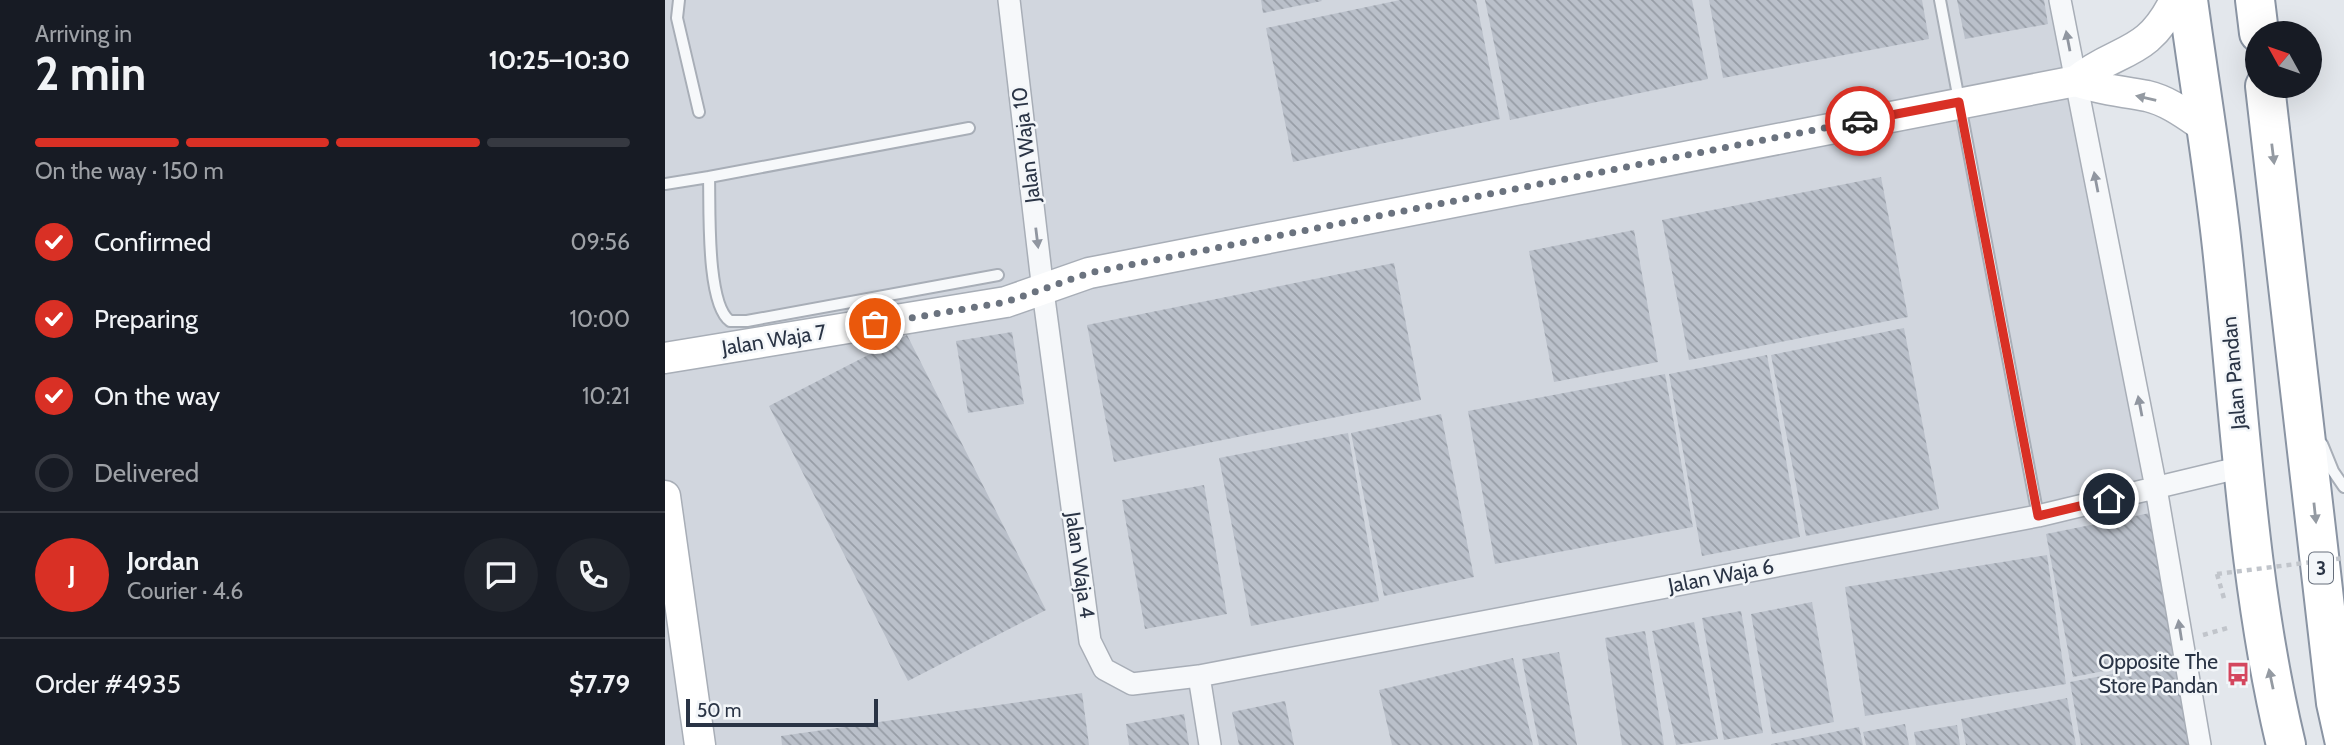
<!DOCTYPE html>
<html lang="en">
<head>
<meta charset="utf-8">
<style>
  body { margin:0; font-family:Cabin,sans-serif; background:#20242c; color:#f1f3f6; height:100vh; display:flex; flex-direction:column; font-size:26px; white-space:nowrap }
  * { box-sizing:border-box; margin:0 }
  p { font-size:23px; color:#9ea1a6 }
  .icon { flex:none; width:38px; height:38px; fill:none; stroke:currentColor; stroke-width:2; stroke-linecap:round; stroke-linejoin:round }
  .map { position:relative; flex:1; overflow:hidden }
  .sheet { display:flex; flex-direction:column; background:#171b24; width:665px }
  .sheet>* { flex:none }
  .needle { width:46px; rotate:310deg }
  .buttons { position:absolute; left:1580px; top:21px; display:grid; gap:14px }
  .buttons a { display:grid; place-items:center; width:77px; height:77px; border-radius:50%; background:#171b24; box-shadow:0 7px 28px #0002; font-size:35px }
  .scale { position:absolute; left:21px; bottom:18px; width:192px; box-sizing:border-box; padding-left:7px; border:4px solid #2a3445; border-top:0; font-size:19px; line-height:24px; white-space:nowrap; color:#2a3445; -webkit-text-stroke:5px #f3f6f9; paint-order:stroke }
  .pin { position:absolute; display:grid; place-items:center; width:60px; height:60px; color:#fff; margin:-30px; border:4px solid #fff; border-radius:50%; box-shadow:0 2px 7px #0007 }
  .courier { position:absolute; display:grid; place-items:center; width:70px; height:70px; margin:-35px; border:5px solid #d93025; border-radius:50%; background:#fff; color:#222; box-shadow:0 2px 9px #0007 }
  .summary em { font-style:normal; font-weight:700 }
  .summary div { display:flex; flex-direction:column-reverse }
  .summary { display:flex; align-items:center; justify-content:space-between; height:119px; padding:0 35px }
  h1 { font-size:46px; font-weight:700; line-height:52px }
  .bar { display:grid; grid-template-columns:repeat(4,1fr); gap:10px 7px; align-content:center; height:84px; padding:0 35px }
  .bar i { height:9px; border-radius:5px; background:#363941 }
  .bar .active { background:#d93025 }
  .bar p { grid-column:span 4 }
  .line { display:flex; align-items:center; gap:18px; padding:0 35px; border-top:2px solid #363941 }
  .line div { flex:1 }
  .round { display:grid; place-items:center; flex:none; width:74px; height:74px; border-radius:37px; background:#20242c }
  ol { padding:0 35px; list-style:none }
  li { display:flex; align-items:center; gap:21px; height:77px }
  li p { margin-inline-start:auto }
  li .icon { padding:7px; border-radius:50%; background:#d93025; color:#fff; stroke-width:4 }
  li:last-child { color:#9ea1a6 }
  li i { width:38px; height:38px; border:4px solid #363941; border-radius:50% }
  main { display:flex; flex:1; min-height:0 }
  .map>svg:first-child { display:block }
</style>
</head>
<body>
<main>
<section class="sheet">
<div class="summary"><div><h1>2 min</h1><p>Arriving in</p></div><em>10:25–10:30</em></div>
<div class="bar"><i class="active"></i><i class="active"></i><i class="active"></i><i></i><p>On the way · 150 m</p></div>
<ol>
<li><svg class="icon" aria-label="check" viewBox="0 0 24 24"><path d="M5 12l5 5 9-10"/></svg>Confirmed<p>09:56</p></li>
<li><svg class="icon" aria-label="check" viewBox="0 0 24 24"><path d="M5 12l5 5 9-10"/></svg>Preparing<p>10:00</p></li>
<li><svg class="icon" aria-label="check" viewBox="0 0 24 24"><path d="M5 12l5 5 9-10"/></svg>On the way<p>10:21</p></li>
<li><i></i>Delivered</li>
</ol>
<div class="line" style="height:126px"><b class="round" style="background:#d93025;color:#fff">J</b><div><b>Jordan</b><p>Courier · 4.6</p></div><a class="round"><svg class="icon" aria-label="chat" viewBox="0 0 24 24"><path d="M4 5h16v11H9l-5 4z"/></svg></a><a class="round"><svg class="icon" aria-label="phone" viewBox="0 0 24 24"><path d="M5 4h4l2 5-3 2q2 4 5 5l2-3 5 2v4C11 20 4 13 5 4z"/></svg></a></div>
<div class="line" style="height:91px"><div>Order #4935</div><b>$7.79</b></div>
</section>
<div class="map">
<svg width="1679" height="745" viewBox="0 0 1679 745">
  <defs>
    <pattern id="building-back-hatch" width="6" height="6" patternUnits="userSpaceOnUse" patternTransform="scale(1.75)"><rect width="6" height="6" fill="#bac0ca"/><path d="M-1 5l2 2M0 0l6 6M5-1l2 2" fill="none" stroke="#979da6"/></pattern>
  </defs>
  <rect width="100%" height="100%" fill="#e3e7ec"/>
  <!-- built -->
  <path fill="#d1d6de" d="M0 0H1390L1544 745H0Z"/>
  <!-- building -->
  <path fill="url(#building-back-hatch)" d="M596 0H656L657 1 598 13Z
    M735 0H811L835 119 628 162 601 28Z
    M820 0H1027L1043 79 845 120Z
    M1044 0H1257L1264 39 1058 78Z
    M1292 0H1379L1383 24 1300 39Z
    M1216 177 1243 317 1024 360 997 220Z
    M969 230 993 362 889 382 864 251Z
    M729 263 756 400 449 462 422 325Z
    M1239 328 1274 509 1141 536 1106 355Z
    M347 332 359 404 303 413 291 341Z
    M242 335 381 610 243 681 104 406Z
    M1102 355 1135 537 1037 556 1004 374Z
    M1000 374 1028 527 830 564 803 411Z
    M776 414 809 577 719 596 686 433Z
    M683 433 714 601 586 626 554 458Z
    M539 485 562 614 480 629 457 500Z
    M1485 513 1512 657 1408 677 1381 534Z
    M1382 555 1401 684 1200 716 1180 587Z
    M1147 602 1169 722 1107 734 1086 614Z
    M1076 611 1098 733 1059 740 1037 618Z
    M1029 622 1053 739 1011 745 987 631Z
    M980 631 999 745H957L940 638Z
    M894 652 912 745H874L857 659Z
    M848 658 868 745H727L714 690Z
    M1511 662 1526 745H1416L1405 682Z
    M417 693 424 745H117L116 736Z
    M1402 698 1411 745H1301L1296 719Z
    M620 701 629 745H574L567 712Z
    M519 714 524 745H464L461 724Z
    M1240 724 1244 745H1201L1198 732Z
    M1292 725 1295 745H1251L1249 732Z
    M1194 727 1198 745H1106V744Z"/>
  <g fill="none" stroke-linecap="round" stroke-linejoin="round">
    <!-- lane casing -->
    <g stroke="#a8aeb7" stroke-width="14">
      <path id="lane" d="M14 0 12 18 34 112
        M1275 0 1373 516
        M304 128 44 177C45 207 41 304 65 321H82L333 275
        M0 184 44 177
        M1657 444 1668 471 1679 487"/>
    </g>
    <!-- street casing -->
    <g stroke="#a8aeb7" stroke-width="24">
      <path id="street" d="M344 0 378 291 425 641 439 669 467 684 534 676 1373 516 1577 467
        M1395 0 1491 488 1535 745
        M534 676 545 745"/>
    </g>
    <!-- secondary casing -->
    <g stroke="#a8aeb7" stroke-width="33">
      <path id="secondary" d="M1411 81C1435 90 1457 91 1482 96 1504 101 1523 116 1541 128
        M0 358 341 302 424 273 1411 81C1453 47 1482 58 1510 0
        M0 496 35 745"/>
    </g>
    <!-- highway casing -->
    <g stroke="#8a94a3" stroke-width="42">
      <path id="highway" d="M1523 0C1534 82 1548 164 1557 247 1575 413 1582 582 1621 745
        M1590 0 1594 33
        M1600 86 1671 703 1679 739"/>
    </g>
    <!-- path -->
    <path stroke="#c1c5cb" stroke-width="4.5" stroke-dasharray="5 5" stroke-linecap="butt" d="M1552 574 1560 602
      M1538 635 1566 627"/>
    <!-- lane -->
    <use href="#lane" stroke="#f6f8fa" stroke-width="10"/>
    <!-- street -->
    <use href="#street" stroke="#f6f8fa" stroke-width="21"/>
    <!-- secondary -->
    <use href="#secondary" stroke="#fff" stroke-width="30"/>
    <!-- highway -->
    <use href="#highway" stroke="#fff" stroke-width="38"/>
    <!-- path-bridge -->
    <path stroke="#c1c5cb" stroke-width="4.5" stroke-dasharray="5 5" stroke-linecap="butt" d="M1552 574 1679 558"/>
  </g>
  <!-- one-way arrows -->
  <defs><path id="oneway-solid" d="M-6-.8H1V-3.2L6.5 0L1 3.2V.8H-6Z" transform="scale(1.75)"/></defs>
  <g fill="#9096a0">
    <use href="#oneway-solid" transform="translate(1403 41) rotate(-101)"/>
    <use href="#oneway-solid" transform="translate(1431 182) rotate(-101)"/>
    <use href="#oneway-solid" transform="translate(372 238) rotate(83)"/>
    <use href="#oneway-solid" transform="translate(1475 406) rotate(-101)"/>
    <use href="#oneway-solid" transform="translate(1515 630) rotate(-99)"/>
  </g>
  <g fill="#949aa2">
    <use href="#oneway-solid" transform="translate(1481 98) rotate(-167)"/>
    <use href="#oneway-solid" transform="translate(1608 154) rotate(83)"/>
    <use href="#oneway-solid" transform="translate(1650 513) rotate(84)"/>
    <use href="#oneway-solid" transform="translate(1606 679) rotate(-102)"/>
  </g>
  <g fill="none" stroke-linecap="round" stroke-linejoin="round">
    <!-- done -->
    <path stroke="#6b737f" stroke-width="7" stroke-dasharray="0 12.6" d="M210 324 341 302 424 273 1195 121"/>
    <!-- route -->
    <path stroke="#d93025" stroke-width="9" d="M1195 121 1294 102 1373 516 1444 499"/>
  </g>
  <!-- icons -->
  <defs>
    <g id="bus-bare" transform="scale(1.89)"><path d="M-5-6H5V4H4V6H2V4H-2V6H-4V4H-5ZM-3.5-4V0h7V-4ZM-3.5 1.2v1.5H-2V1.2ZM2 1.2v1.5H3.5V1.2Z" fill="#d4465e" stroke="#f3f6f9" stroke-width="2.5" paint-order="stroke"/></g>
  </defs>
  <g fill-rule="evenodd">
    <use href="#bus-bare" x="1573" y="674"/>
  </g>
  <g text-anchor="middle" stroke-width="5" stroke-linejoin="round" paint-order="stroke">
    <!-- shield labels -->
    <rect fill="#f3f6f9" stroke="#666e7b" stroke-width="2" x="1644" y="552.5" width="24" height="31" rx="5"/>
    <g font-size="19" font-weight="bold" fill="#2a3445">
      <text x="1656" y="575">3</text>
    </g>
    <!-- street labels -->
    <g font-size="21" fill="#2a3445" stroke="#f3f6f9">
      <text transform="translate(361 145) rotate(-97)" y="7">Jalan Waja 10</text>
      <text transform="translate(109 340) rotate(-9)" y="7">Jalan Waja 7</text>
      <text transform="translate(1569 373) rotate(-95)" y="7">Jalan Pandan</text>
      <text transform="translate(415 565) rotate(82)" y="7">Jalan Waja 4</text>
      <text transform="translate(1056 576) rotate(-11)" y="7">Jalan Waja 6</text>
    </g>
    <!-- poi labels -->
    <g font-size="21" fill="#2a3445" stroke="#f3f6f9" text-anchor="end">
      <text x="1553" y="669">Opposite The<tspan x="1553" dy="24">Store Pandan</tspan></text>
    </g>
  </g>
</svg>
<div class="buttons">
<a><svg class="needle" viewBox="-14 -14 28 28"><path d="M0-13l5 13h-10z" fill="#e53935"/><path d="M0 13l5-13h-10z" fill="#9ea1a6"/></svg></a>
</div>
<div class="scale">50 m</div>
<div class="pin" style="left:210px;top:324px;background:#ea580c"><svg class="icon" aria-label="bag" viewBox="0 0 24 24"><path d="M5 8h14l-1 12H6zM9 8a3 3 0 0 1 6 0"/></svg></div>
<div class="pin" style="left:1444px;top:499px;background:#1f2937"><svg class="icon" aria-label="home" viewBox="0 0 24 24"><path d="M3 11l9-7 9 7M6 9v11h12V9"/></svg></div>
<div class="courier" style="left:1195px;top:121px"><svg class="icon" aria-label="car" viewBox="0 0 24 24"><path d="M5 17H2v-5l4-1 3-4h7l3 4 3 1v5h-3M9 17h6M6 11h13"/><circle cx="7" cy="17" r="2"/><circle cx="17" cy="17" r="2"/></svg></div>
</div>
</main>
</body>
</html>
